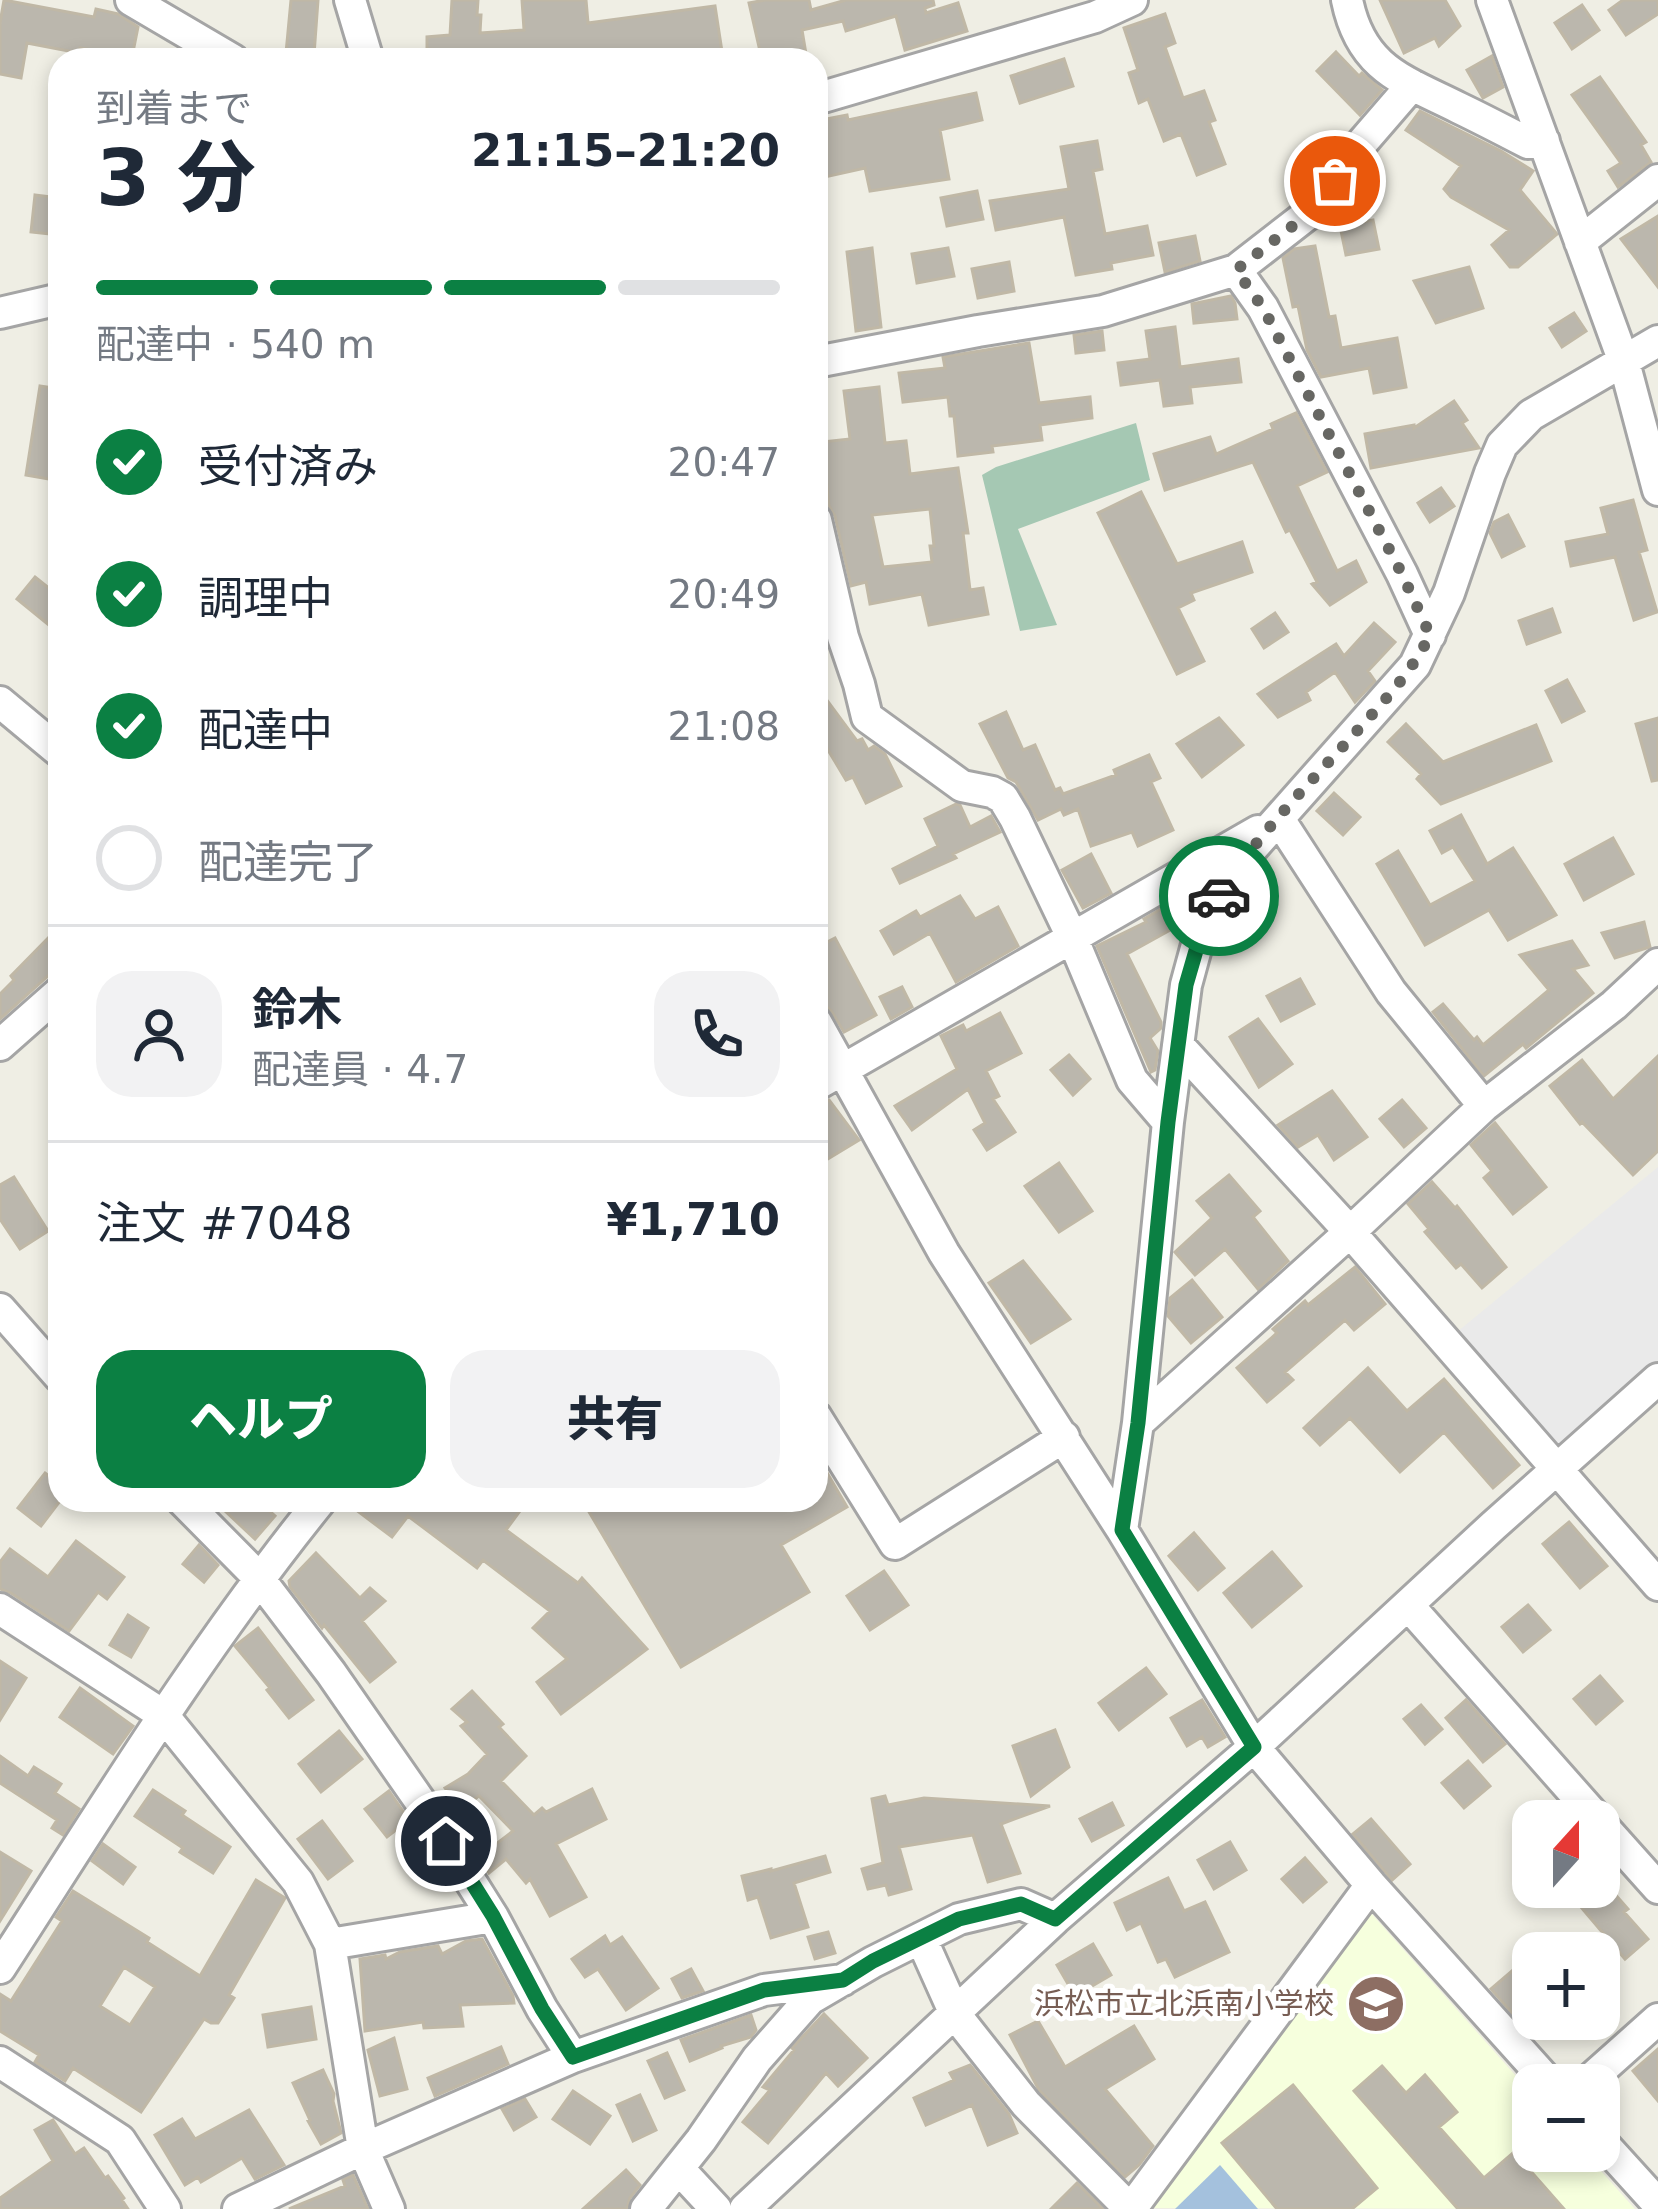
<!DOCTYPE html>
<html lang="ja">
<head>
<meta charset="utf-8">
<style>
  body { margin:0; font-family:"DejaVu Sans","Noto Sans JP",sans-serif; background:#f2f2f3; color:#1f2937; height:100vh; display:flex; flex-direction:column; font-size:45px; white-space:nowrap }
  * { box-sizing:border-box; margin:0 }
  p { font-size:39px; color:#747a83 }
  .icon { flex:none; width:66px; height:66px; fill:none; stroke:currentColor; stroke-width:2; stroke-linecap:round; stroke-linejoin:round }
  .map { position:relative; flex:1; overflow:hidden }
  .drawer { position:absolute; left:48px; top:48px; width:780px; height:1464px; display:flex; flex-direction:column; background:#fff; border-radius:36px; box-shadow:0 6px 18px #0003 }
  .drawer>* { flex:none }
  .needle { width:78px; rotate:21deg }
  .fabs { position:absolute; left:1512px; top:1800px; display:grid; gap:24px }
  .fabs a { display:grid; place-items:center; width:108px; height:108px; border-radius:24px; background:#fff; box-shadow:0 6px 18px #0003; font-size:60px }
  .pin { position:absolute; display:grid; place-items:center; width:102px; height:102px; color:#fff; margin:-51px; border:6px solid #fff; border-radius:50%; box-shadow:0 3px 12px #0007 }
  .courier { position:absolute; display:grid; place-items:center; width:120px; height:120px; margin:-60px; border:9px solid #0b8043; border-radius:50%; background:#fff; color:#222; box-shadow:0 3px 15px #0007 }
  .headline em { font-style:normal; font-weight:800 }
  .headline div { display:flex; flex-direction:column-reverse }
  .headline { display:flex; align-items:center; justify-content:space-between; height:204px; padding:0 48px }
  h1 { font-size:78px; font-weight:800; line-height:90px }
  .bar { display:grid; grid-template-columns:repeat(4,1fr); gap:18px 12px; align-content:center; height:144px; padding:0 48px }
  .bar i { height:15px; border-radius:9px; background:#e0e1e3 }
  .bar .selected { background:#0b8043 }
  .bar p { grid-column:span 4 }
  .line { display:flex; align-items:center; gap:30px; padding:0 48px; border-top:3px solid #e0e1e3 }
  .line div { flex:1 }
  .round { display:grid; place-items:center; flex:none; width:126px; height:126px; border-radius:36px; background:#f2f2f3 }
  ol { padding:0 48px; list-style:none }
  li { display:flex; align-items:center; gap:36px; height:132px }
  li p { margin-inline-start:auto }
  li .icon { padding:12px; border-radius:50%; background:#0b8043; color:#fff; stroke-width:4 }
  li:last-child { color:#747a83 }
  li i { width:66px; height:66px; border:6px solid #e0e1e3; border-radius:50% }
  .button { display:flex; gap:24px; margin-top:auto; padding:24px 48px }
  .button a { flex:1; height:138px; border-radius:36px; background:#0b8043; color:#fff; font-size:48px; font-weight:800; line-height:138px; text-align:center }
  .button a+a { background:#f2f2f3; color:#1f2937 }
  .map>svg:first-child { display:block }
</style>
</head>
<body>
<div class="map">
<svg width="1658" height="2209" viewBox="0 0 1658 2209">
  <rect width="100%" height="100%" fill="#efeee4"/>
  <!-- education -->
  <path fill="#f6ffdd" d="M1370 1912 1533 2095V2151H1583L1635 2209 1145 2208Z"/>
  <!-- cemetery -->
  <path fill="#a5c8b3" d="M1136 423 1150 480 1018 529 1057 625 1020 631 982 475 996 467Z"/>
  <!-- parking -->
  <path fill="#eaeaea" d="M1658 1167V1361L1561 1450 1457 1332Z"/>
  <!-- water -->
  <path fill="#a4c1dd" d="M1220 2165 1258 2209H1175Z"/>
  <!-- building -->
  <path fill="#bbb7ad" stroke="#c0b8a6" stroke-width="3" fill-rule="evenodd" d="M4 0 94 17 96 9 118 14 138 27 132 57 80 48 79 53 27 43 21 78 0 74V23Z
    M291 0H318L314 55 286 53Z
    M452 0H478L477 15H481L480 33 524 30 522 0H586L588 23 715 6 723 58 494 60V53L427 49V37L450 35Z
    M765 0H809L811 10 846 0H933L934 5 925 8 926 13 958 3 967 31 905 50 896 16 846 31 843 21 802 30 807 60H762L749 3Z
    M1380 0H1445L1460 26 1439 46 1435 38 1404 53Z
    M1623 0H1658V14L1626 35 1609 10Z
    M1582 5 1599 30 1572 49 1555 23Z
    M1165 14 1175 43 1165 47 1183 98 1204 91 1215 120 1209 122 1225 164 1197 175 1181 134 1164 141 1148 99 1139 103 1129 73 1138 70 1124 28Z
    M1336 52 1359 76 1362 73 1382 90 1360 115 1317 71Z
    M1492 56 1503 87 1483 98 1467 70Z
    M1064 59 1073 86 1020 103 1011 76Z
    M1600 77 1646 142 1641 145 1651 162 1618 187 1608 171 1621 163 1572 95Z
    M976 93 982 120 940 130 949 179 870 191 865 168 816 179V121L847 115 848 120Z
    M1420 111 1501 151 1533 171 1520 190 1557 234 1518 267H1510L1492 245 1509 230 1451 197 1444 189 1461 166 1406 130Z
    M1097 141 1102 169 1093 171 1105 234 1147 226 1153 255 1111 263 1112 269 1076 275 1064 217 996 230 990 201 1069 189 1061 147Z
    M977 191 983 219 947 226 941 198Z
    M35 195 60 198V235L31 232Z
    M1658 216V287L1621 239Z
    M1373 220 1379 249 1346 255 1340 226Z
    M1195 236 1200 261 1165 272 1159 243Z
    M1315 246 1329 317 1335 316 1341 348 1397 338 1406 387 1374 393 1369 368 1321 377 1307 350 1298 306 1293 307 1283 258 1294 249Z
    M872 248 881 327 856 331 847 252Z
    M948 248 954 276 917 283 912 254Z
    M1009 262 1014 291 978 298 972 269Z
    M1469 267 1483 308 1436 323 1414 281Z
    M1231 296 1235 303 1237 319 1194 323 1192 304Z
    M1574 313 1586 331 1562 347 1550 328Z
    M1175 327 1180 367 1238 359 1241 382 1190 387 1192 403 1164 406 1160 380 1121 385 1118 363 1150 359 1146 331Z
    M1102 331 1104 350 1076 353 1074 335Z
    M1029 343 1039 403 1090 397 1092 418 1040 425 1042 440 992 446 993 452 958 456 954 416H950L948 397 903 402 899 373 945 368 943 357Z
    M40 386 60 389V481L26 475Z
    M879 387 885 443 906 441 910 474 958 468 968 533H963L970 590 983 588 988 614 929 625 922 594 870 604 866 582 851 586 835 516 829 506 822 442 850 439 844 391ZM930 509 934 546H930L932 562 883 567 872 515Z
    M1454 401 1467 420 1462 423 1479 448 1371 468 1365 434 1414 425V428Z
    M1296 413 1327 472 1297 486 1337 571 1356 561 1366 582 1330 605 1312 584 1317 582 1290 530 1286 532 1253 462 1165 490 1154 454 1210 437 1216 454 1273 429 1271 424Z
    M1441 488 1454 506 1430 522 1418 503Z
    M1141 492 1177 564 1242 542 1252 572 1191 593 1194 600 1178 608 1204 661 1177 674 1098 513Z
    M1633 500 1647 550 1639 552 1657 612 1634 620 1615 557 1571 566 1566 542 1608 534 1601 508Z
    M1508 515 1524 546 1502 557 1490 533 1494 522Z
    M35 577 60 597V634L17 599Z
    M1552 609 1560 632 1527 644 1519 621Z
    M1275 613 1288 632 1264 648 1252 629Z
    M1374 623 1395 642 1368 671 1375 681 1355 702 1335 672 1306 692 1310 700 1278 717 1258 694 1336 644 1344 656Z
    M1567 680 1584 711 1562 722 1546 691Z
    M823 695 857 741 862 739 868 750 874 746 885 754 901 786 866 803 853 777 846 780 816 730V711Z
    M1006 712 1023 750 1035 745 1055 790 1060 788 1063 794 1116 775 1114 770 1149 755 1160 778 1151 782 1173 830 1138 846 1132 832 1091 846 1078 809 1064 815 1061 809 1038 820 1016 782 1008 778 980 724Z
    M1219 718 1243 745 1202 777 1177 744Z
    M1658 718V780L1652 781 1636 724Z
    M1406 724 1443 762 1536 725 1551 761 1441 804 1417 779 1421 774 1388 742Z
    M1334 793 1360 817 1343 835 1317 811Z
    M956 804 960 805 970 827 991 816 1000 832 953 854 956 858 900 883 893 869 938 846 925 819Z
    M1461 815 1487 864 1513 848 1556 915 1508 940 1489 910 1425 945 1377 864 1398 851 1430 905 1475 881 1453 847 1442 853 1430 831Z
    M1613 838 1633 874 1584 900 1565 864Z
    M1091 854 1111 893 1083 908 1062 870Z
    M960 896 975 919 998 907 1018 946 956 982 930 933 894 954 881 931 916 911 920 917Z
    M1176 900 1186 917 1183 923 1127 954 1161 1022V1028L1150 1038 1158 1051 1155 1070 1151 1072 1097 946 1146 922 1144 919Z
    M1644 922 1650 947 1615 958 1602 933Z
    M60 926V965L0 1019V994L14 980 11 976Z
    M835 938 876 1015 844 1032 832 1012 825 1005 816 1003V948Z
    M1572 941 1588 965 1573 969 1593 993 1526 1048 1523 1044 1484 1076 1433 1012 1443 1004 1474 1040 1477 1037 1483 1045 1549 990 1520 955Z
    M1300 979 1314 1004 1281 1021 1267 996Z
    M902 987 912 1007 891 1019 880 997Z
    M1000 1013 1021 1053 986 1071 999 1096 993 1099 1015 1132 987 1150 974 1130 985 1123 968 1089 912 1130 895 1106 957 1069 941 1036 963 1025 966 1031Z
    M1258 1019 1292 1064 1259 1087 1230 1037Z
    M1069 1055 1090 1079 1073 1095 1051 1070Z
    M1658 1056V1151L1633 1175 1582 1122 1580 1124 1550 1086 1582 1060 1613 1099Z
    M1332 1091 1367 1137 1334 1160 1318 1135 1298 1147 1278 1125Z
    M829 1100 859 1140 816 1166V1106Z
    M1402 1100 1426 1128 1404 1147 1380 1119Z
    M1495 1123 1546 1187 1513 1214 1484 1178 1492 1171 1471 1145Z
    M1059 1163 1092 1211 1059 1232 1025 1186Z
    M1229 1175 1260 1211 1253 1217 1288 1261 1258 1289 1225 1249 1195 1275 1175 1252 1212 1218 1197 1201Z
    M14 1177 48 1231 20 1249 0 1219V1185Z
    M1432 1182 1455 1208 1457 1206 1506 1267 1482 1288 1461 1264 1456 1268 1425 1232 1429 1229 1408 1204Z
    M1023 1261 1070 1319 1031 1343 989 1283Z
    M1355 1267 1385 1304 1354 1330 1345 1320 1285 1372 1293 1380 1267 1402 1237 1368 1277 1333 1273 1329 1305 1301 1308 1305Z
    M1192 1280 1222 1317 1191 1343 1168 1316 1170 1298Z
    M1368 1368 1407 1411 1444 1379 1519 1465 1493 1488 1444 1432 1400 1472 1350 1418 1320 1445 1304 1428Z
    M816 1454 847 1507 781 1545 809 1592 681 1667 582 1500H816Z
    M45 1473 60 1485V1501L41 1526 18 1508Z
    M235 1500H257L275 1516 255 1539 225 1511Z
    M343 1500H528L506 1530 578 1583 582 1578 647 1649 561 1714 537 1682 567 1659 533 1628 550 1611 483 1560 477 1568 408 1516 392 1537Z
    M1569 1522 1607 1566 1580 1588 1543 1544Z
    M1194 1533 1224 1568 1198 1590 1169 1556Z
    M76 1541 124 1577 107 1599 98 1592 69 1631 11 1593 0 1589V1562L10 1549 48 1577Z
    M199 1545 218 1565 204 1582 183 1564Z
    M1272 1552 1301 1586 1252 1627 1224 1593Z
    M316 1553 360 1598 370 1588 385 1601 362 1621 395 1662 370 1682 324 1625 322 1628 290 1587 289 1581Z
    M884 1571 908 1605 870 1630 847 1596Z
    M1528 1605 1550 1630 1523 1652 1502 1627Z
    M128 1615 148 1628 131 1657 110 1645Z
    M258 1628 313 1700 289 1718 267 1690 270 1688 235 1646Z
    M0 1661 26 1678 0 1720Z
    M1146 1668 1166 1694 1119 1730 1099 1703Z
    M1600 1676 1622 1701 1596 1724 1574 1699Z
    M80 1688 133 1726 113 1754 60 1717Z
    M472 1691 503 1724 499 1727 526 1756 501 1781 534 1815 542 1808 546 1812 592 1789 606 1819 556 1844 586 1897 550 1916 530 1879 526 1883 506 1859 489 1873 479 1857 513 1831 479 1796 461 1809 445 1788 468 1774 487 1754 461 1726 467 1722 452 1709Z
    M1202 1700 1225 1737 1208 1747 1202 1737 1187 1746 1171 1718Z
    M1466 1700 1505 1744 1483 1762 1446 1718Z
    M1421 1705 1442 1729 1425 1744 1404 1719Z
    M1055 1730 1069 1767 1031 1796 1013 1746Z
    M339 1731 362 1759 321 1792 299 1764Z
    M0 1756 28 1776 34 1767 61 1784 55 1793 79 1809 63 1835 52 1828 57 1820 0 1783Z
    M1468 1761 1490 1786 1464 1808 1442 1783Z
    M153 1790 185 1811 182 1815 230 1847 213 1873 180 1852 183 1848 135 1816Z
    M389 1791 409 1820 387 1837 365 1809Z
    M885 1796 888 1805 924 1798 1050 1806 1001 1824 1020 1873 988 1882 973 1835 899 1847 911 1889 889 1895 886 1885 868 1889 862 1869 883 1863 872 1799Z
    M1112 1803 1123 1825 1092 1841 1080 1819Z
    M1371 1819 1410 1864 1392 1880 1353 1834Z
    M322 1821 352 1861 328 1879 298 1839Z
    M1230 1842 1246 1870 1214 1889 1198 1860Z
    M103 1844 135 1867 123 1884 92 1861Z
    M0 1852 31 1871 0 1921Z
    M825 1856 830 1872 794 1883 808 1927 771 1938 758 1897 748 1900 742 1876 771 1869V1871Z
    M1305 1858 1326 1882 1303 1902 1282 1879Z
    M1168 1878 1184 1911 1205 1902 1229 1952 1175 1977 1166 1959 1158 1962 1141 1923 1127 1930 1115 1903Z
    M256 1880 285 1898 229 1995 234 1998 218 2023H211L204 2019 141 2112 73 2068 65 2081 35 2062 39 2055 0 2031V1994L11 2001 62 1921 56 1917 73 1891 149 1938 147 1942 200 1976ZM124 1967 155 1987 130 2025 100 2006Z
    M1606 1884 1628 1909 1624 1912 1648 1939 1625 1959 1580 1906Z
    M828 1932 835 1953 815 1959 808 1937Z
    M605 1936 610 1945 622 1937 658 1988 626 2010 598 1969 585 1977 572 1959Z
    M482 1939 513 1996 514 2003 460 2005 463 2026 424 2028 423 2022 365 2031 360 1959 385 1955 386 1959 400 1952 438 1946 442 1954 466 1941Z
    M1093 1944 1111 1975 1075 1996 1057 1965Z
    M1533 1953V1996L1512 2013 1491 1989Z
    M691 1969 703 1991 682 1998 672 1979Z
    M311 2007 316 2039 268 2047 263 2015Z
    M824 2014 867 2058 838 2086 826 2073 768 2143 743 2122 770 2090 763 2087 794 2050 792 2048Z
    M751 2015 756 2030 751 2037 721 2046 722 2048 690 2061 681 2040Z
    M1038 2021 1065 2067 1134 2026 1154 2059 1105 2089 1153 2146 1139 2165 1125 2177 1039 2090 1010 2035Z
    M394 2038 407 2089 380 2096 368 2050Z
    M501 2047 508 2064 435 2096 428 2078Z
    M1658 2049V2101L1633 2071Z
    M667 2053 684 2090 665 2098 648 2061Z
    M970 2065 1009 2114 1017 2133 988 2145 972 2105 926 2125 914 2098 954 2080 950 2073Z
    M1382 2066 1406 2093 1425 2075 1457 2112 1439 2127 1484 2178 1514 2152 1564 2209H1458L1354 2091Z
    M323 2070 334 2094 333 2101 341 2133 321 2144 308 2121 310 2120 293 2083Z
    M1293 2085 1377 2188 1352 2209H1277L1222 2143Z
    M573 2091 610 2116 590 2144 553 2119Z
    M640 2095 656 2130 633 2141 617 2105Z
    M525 2099 536 2117 514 2130 502 2109Z
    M249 2110 284 2165 255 2179 242 2158 201 2182 198 2177 185 2185 155 2135 182 2119 195 2139Z
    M53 2120 75 2154 84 2148 105 2178 108 2176 124 2198 122 2200 128 2209H0V2198L53 2161 35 2130Z
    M626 2170 640 2185 630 2198 627 2209H583Z
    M353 2175 368 2209H289L345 2186 343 2180Z
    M1077 2183 1103 2209H1051Z"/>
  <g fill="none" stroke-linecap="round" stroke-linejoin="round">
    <!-- minor casing -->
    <g stroke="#a5a5a5" stroke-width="36">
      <path id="minor" d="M131 0 233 60
        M350 0 368 60
        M1347 0C1361 69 1403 80 1459 108 1482 119 1505 131 1528 143L1544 141
        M1492 0 1624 362 1658 490
        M816 99 1095 17 1132 0
        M1580 242 1658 180
        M1236 270 1263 308 1402 574 1430 635
        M0 313 60 299
        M816 362 978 331 1103 311 1236 270 1312 211 1355 151 1412 85
        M816 520 843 637 859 684 867 717 962 786 992 792 1003 798 1015 818 1072 937 1132 1080 1168 1122
        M0 702 60 752
        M1279 819 1391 992 1484 1106
        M816 1022 944 1253 1122 1530 1254 1747 1371 1885 1551 2085
        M0 1045 60 992
        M1178 1045 1350 1232 1658 1585
        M816 1085 1258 831
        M0 1309 60 1377
        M816 1417 895 1544 1064 1437
        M1138 1423 1350 1232 1484 1106 1614 1005 1658 964
        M182 1500 258 1577 331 1673 422 1804 493 1917 542 2009 573 2057
        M1122 1530 1138 1423 1168 1122 1186 985 1201 930 1220 893 1240 862 1415 665 1449 593 1490 473 1502 445 1531 415 1658 341
        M1408 1605 1599 1821
        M0 1609 163 1715 298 1882 330 1944 363 2149 389 2209
        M1599 1822 1658 1888
        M921 1938 955 2014 1026 2104 1130 2209
        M330 1944 493 1917
        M0 1968C103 1809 201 1648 321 1500
        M0 2062 120 2140 165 2209
        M1584 2085 1658 2019
        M1599 2139 1658 2204
        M679 2169 716 2209
        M238 2209 363 2149 573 2057 764 1990 843 1980
        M646 2209 701 2140 757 2059 810 1999 873 1962 959 1919 1021 1904 1055 1919
        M745 2209 1055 1919 1254 1747 1493 1526 1658 1379
        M1131 2209 1371 1885"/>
    </g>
    <!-- minor -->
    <use href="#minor" stroke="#fff" stroke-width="30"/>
  </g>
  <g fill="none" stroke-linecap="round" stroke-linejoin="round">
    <!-- done -->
    <path stroke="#676763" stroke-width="12" stroke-dasharray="0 21.6" d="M1219 896C1254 838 1311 782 1357 731 1385 700 1411 673 1430 635L1402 574 1263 308 1236 270 1312 211 1335 181"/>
    <!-- route -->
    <path stroke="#0b8043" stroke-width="15" d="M446 1841 493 1916 542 2009 573 2057 764 1990 843 1980 873 1961 959 1919 1021 1904 1055 1919 1254 1747 1122 1530 1138 1423 1168 1122 1186 985 1202 930 1219 896"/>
  </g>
  <!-- icons -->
  <defs>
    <g id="school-disc" transform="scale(3)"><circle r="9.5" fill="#8d6e63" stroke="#fff"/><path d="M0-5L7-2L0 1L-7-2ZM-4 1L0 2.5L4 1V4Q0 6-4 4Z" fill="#fff"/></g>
  </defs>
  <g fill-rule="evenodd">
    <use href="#school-disc" x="1376" y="2004"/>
  </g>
  <g text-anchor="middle" stroke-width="10" stroke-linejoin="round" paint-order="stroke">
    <!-- education labels -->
    <g font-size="30" fill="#785e54" stroke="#fff" text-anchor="end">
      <text x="1334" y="2014">浜松市立北浜南小学校</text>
    </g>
  </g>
</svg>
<div class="fabs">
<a><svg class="needle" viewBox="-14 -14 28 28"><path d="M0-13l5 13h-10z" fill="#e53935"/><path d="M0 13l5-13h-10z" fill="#747a83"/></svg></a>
<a>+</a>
<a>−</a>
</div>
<div class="pin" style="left:1335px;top:181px;background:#ea580c"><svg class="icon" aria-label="bag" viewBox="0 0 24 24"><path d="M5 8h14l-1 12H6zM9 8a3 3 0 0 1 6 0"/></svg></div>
<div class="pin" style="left:446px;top:1841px;background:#1f2937"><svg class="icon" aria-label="home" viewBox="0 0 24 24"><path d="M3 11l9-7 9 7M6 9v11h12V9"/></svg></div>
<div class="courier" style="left:1219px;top:896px"><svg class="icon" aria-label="car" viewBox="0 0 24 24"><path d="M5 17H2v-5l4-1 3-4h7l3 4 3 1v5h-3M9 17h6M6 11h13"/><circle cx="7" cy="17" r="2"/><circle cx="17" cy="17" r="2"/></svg></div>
<section class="drawer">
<div class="headline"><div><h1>3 分</h1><p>到着まで</p></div><em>21:15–21:20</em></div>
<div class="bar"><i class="selected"></i><i class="selected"></i><i class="selected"></i><i></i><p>配達中 · 540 m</p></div>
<ol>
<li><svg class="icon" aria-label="check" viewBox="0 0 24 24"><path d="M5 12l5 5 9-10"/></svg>受付済み<p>20:47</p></li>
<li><svg class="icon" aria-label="check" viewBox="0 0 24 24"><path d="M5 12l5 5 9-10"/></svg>調理中<p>20:49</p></li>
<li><svg class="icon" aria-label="check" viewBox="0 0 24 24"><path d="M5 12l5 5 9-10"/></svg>配達中<p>21:08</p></li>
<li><i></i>配達完了</li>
</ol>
<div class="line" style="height:216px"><a class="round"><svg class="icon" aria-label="person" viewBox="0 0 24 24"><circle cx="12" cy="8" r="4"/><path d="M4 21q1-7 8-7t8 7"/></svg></a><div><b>鈴木</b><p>配達員 · 4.7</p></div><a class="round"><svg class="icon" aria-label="phone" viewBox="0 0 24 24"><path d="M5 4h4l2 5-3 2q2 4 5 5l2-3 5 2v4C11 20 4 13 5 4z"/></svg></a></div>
<div class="line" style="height:156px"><div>注文 #7048</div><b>¥1,710</b></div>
<div class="button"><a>ヘルプ</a><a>共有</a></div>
</section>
</div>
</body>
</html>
